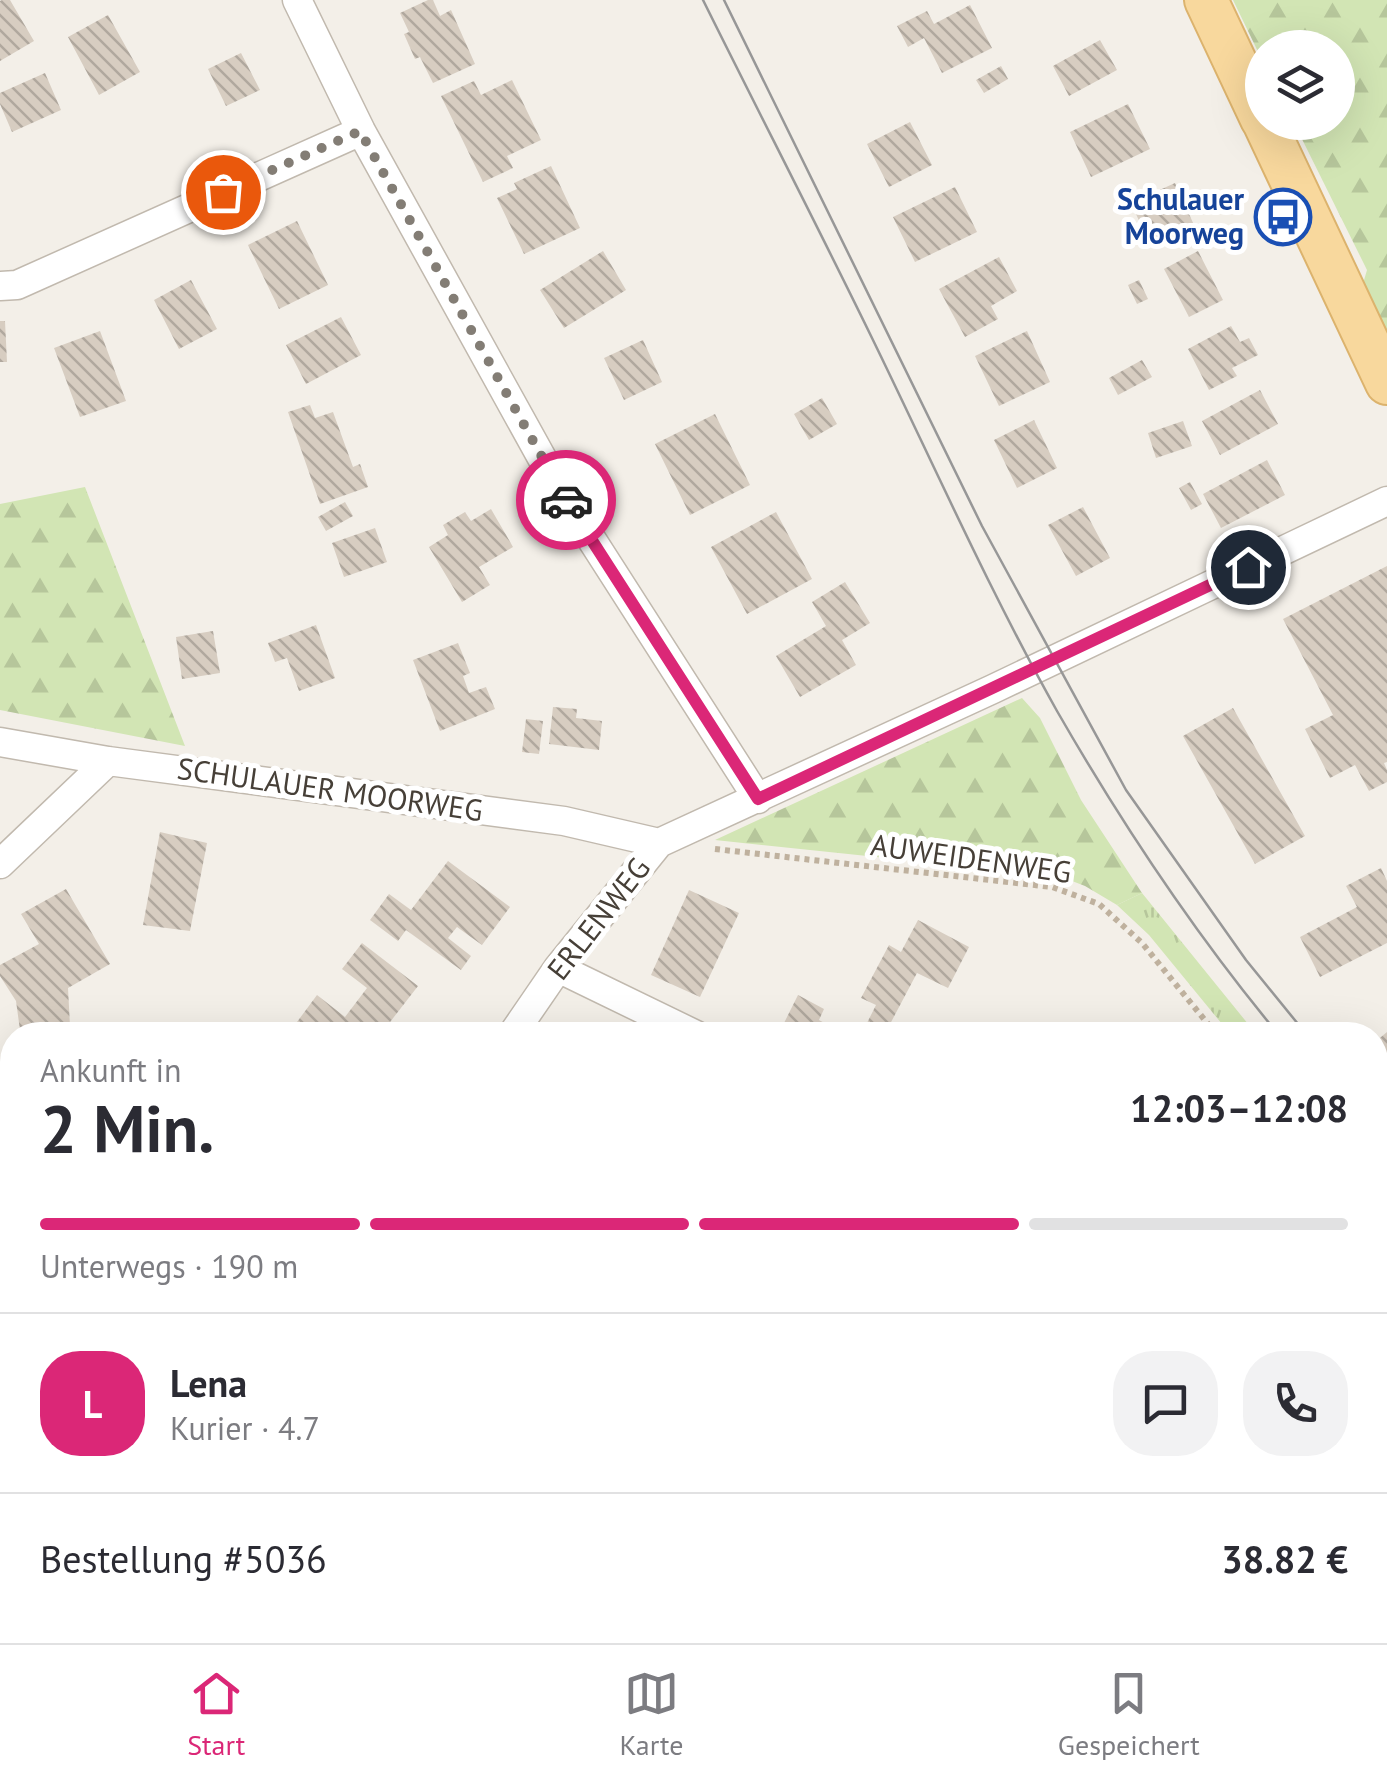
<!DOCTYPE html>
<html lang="de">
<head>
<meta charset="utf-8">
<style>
  body { margin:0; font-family:"PT Sans",sans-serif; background:#f2f2f3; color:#2b2b33; height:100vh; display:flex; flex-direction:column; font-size:38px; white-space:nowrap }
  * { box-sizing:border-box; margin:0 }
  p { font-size:32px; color:#7c7c81 }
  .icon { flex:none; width:55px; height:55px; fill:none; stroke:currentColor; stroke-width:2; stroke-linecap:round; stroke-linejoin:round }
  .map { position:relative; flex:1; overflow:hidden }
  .side { position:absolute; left:0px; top:1022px; width:1388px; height:622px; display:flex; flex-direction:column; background:#fff; border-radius:40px 40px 0 0; box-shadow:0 10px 40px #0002 }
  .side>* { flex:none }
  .tools { position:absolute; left:1245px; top:30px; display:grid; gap:20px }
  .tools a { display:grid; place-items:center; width:110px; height:110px; border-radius:50%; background:#fff; box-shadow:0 10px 40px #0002; font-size:50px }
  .pin { position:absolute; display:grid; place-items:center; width:85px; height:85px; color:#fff; margin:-42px; border:5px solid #fff; border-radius:50%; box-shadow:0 2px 10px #0007 }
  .courier { position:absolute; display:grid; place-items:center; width:100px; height:100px; margin:-50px; border:8px solid #db2777; border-radius:50%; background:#fff; color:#222; box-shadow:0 2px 12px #0007 }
  .summary em { font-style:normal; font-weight:600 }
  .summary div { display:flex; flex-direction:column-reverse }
  .summary { display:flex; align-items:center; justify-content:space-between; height:170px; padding:0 40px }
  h1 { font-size:65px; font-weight:600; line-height:75px }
  .bar { display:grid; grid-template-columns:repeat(4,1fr); gap:15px 10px; align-content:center; height:120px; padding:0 40px }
  .bar i { height:12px; border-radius:8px; background:#e1e1e2 }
  .bar .active { background:#db2777 }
  .bar p { grid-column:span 4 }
  .line { display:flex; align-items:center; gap:25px; padding:0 40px; border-top:2px solid #e1e1e2 }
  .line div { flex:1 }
  .round { display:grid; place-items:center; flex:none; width:105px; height:105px; border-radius:40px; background:#f2f2f3 }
  .tab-bar { display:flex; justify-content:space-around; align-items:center; height:140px; border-top:2px solid #e1e1e2; background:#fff; font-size:28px; color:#7c7c81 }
  .tab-bar a { display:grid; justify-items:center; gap:5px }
  .tab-bar .active { color:#db2777 }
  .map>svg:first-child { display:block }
</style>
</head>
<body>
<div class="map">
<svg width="1387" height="1643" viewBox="0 0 1387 1643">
  <defs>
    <pattern id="grass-tufts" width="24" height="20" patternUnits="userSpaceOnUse" patternTransform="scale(2.5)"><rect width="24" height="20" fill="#d2e5b4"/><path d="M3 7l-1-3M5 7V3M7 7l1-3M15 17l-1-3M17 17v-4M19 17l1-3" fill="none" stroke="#b6c69b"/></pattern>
    <pattern id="forest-firs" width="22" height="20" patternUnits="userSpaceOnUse" patternTransform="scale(2.5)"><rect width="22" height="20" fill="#d2e5b4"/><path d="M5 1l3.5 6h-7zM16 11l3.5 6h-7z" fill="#b6c69b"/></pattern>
    <pattern id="building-back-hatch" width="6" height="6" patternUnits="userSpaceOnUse" patternTransform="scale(2.5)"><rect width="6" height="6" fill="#d7cdc1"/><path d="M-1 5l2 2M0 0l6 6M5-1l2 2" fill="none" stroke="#b0a89e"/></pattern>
  </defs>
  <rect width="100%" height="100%" fill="#f3efe8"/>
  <!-- grass -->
  <path fill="url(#grass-tufts)" d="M1142 893 1257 1035H1231L1149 935 1117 905Z"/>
  <!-- forest -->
  <path fill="url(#forest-firs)" d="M1233 0H1387V334L1362 287 1367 270 1294 123 1338 122V48H1262V60Z
    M85 487 185 746 0 710V504Z
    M1022 698 1040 718 1081 800 1142 893 1117 905 1085 886 1059 876 715 840Z"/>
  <!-- building -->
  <path fill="url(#building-back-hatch)" d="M2 0H10L34 41 0 61V1Z
    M428 0H433L440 16 451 10 475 64 433 83 420 57 415 59 404 34 409 32 400 13Z
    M970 5 992 48 942 73 924 38 908 47 897 26 927 11 934 24Z
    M108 15 140 72 99 95 68 37Z
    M1100 40 1117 70 1069 96 1053 66Z
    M241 53 260 90 226 106 208 69Z
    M1001 66 1008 79 984 93 976 80Z
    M45 73 61 110 12 132 0 104V93Z
    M512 80 541 140 507 156 513 168 483 182 441 96 474 81 481 95Z
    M1128 104 1150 149 1091 177 1070 132Z
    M910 122 932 165 889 187 867 144Z
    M551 166 580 228 524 254 497 198 517 189 514 183Z
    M1175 183 1194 225 1150 245 1131 203Z
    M955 187 977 232 915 262 893 217Z
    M297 221 328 285 279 309 248 245Z
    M603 251 626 290 564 328 540 290Z
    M1198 251 1223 300 1189 317 1164 269Z
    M999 257 1017 291 991 306 998 319 965 337 939 289Z
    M191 280 217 329 179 349 154 300Z
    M1139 280 1148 299 1137 304 1128 285Z
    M341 317 361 355 306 384 286 345Z
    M0 321H5L7 362H0Z
    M1231 326 1240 342 1249 338 1258 355 1232 368 1237 376 1209 390 1188 349Z
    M100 331 126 401 80 417 54 348Z
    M1027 331 1050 382 999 406 975 356Z
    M643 340 662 382 624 400 604 358Z
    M1142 360 1152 377 1118 395 1109 378Z
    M1260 390 1278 424 1220 455 1202 421Z
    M822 398 837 424 809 440 794 414Z
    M310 405 315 418 333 412 353 467 360 464 368 487 320 504 288 412Z
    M715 414 750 485 690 515 655 444Z
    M1034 420 1057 468 1017 488 994 440Z
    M1183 421 1192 446 1156 458 1148 433Z
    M1267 460 1285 495 1221 528 1203 494Z
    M1190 482 1202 504 1191 510 1179 488Z
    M345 502 353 516 326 531 318 517Z
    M1083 507 1110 558 1076 576 1048 525Z
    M491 509 513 547 479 567 490 585 462 602 429 547 448 535 443 525 465 512 471 521Z
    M776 512 812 579 747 614 711 547Z
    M375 528 387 562 344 577 332 543Z
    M1387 566V762L1384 763 1387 770V782L1369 791 1355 765 1330 778 1305 729 1333 715 1283 619Z
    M845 582 870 623 842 640 856 665 800 697 776 656 826 626 812 602Z
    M316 625 335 678 299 691 287 658 275 662 268 643Z
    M213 631 220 673 182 679 176 637Z
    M458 643 470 673 463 676 469 693 486 687 495 709 440 731 413 660Z
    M553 707 577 709 576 718 602 721 599 750 549 744Z
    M1233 708 1305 836 1255 864 1183 736Z
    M526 719 543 721 539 754 522 752Z
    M160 832 207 843 190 931 143 925Z
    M448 861 510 907 482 945 457 927 448 938 471 956 461 970 406 930 398 941 370 920 389 894 411 910Z
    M1381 868 1387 881V943L1320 977 1300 937 1357 907 1346 886Z
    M66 889 110 964 68 988 70 1026 20 1030 16 1001 0 976V965L39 944 21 914Z
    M689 890 739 913 700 997 651 975Z
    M918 920 969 947 948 988 917 973 889 1026 905 1035H861L876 1005 861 998 889 945 901 952Z
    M362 943 418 986 380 1035H313L297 1022 317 995 345 1017 367 988 342 969Z
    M798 995 824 1009 819 1020 846 1035H794L781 1029Z
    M1387 1032V1083L1375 1069V1042Z
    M0 1081 12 1090V1150L6 1160 0 1156Z
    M1375 1362 1387 1369V1481L1375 1500Z
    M0 1413 12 1422V1480L0 1496Z
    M441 1632H524L518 1643H434Z
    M606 1632H657L650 1643H611L603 1638Z
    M952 1632H1007L1003 1643H944Z"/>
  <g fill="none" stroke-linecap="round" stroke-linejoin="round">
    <!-- minor casing -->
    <g stroke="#c1b9ae" stroke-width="31">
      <path id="minor" d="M297 0 361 131 558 487 758 799
        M0 286 17 285 361 131
        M0 742 108 761 564 821 659 843
        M0 864 108 761
        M558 968 696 1035
        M512 1035 558 968 659 843 993 689 1387 501
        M745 1632 759 1643"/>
    </g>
    <!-- primary casing -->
    <g stroke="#dcb36d" stroke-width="46">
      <path id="primary" d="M1206 0 1262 119
        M1264 122 1387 383"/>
    </g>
    <!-- path -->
    <path stroke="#bfb19e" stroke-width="6" stroke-dasharray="5 5" stroke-linecap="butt" d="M715 849 1052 887 1099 904 1142 943 1217 1035
      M1375 1207 1387 1219"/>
    <!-- minor -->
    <use href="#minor" stroke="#fff" stroke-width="28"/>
    <!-- primary -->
    <use href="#primary" stroke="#f8d89d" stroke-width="42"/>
    <!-- tram -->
    <path stroke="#979797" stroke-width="2.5" d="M703 0C759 113 817 225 872 338 933 463 989 590 1057 711 1122 824 1195 934 1279 1035
      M724 0 982 526 1126 790 1246 960 1307 1035
      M1375 1117 1387 1131
      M1375 1151 1387 1166"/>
  </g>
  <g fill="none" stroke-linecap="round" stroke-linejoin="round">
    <!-- done -->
    <path stroke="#837d75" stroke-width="10" stroke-dasharray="0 18" d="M223 192 360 131 566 500"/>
    <!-- route -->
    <path stroke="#db2777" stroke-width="12" d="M566 500 758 799 1248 567"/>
  </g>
  <!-- icons -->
  <defs>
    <g id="bus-ring" transform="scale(2.875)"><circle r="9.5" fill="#fff" stroke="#1a4fb4" stroke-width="1.5"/><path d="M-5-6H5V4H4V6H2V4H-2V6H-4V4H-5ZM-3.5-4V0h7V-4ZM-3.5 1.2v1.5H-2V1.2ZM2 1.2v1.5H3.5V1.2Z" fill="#1a4fb4"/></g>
  </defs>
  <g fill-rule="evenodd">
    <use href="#bus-ring" x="1283" y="217"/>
  </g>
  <g text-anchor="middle" stroke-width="10" stroke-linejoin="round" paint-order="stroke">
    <!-- transit labels -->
    <g font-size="30" font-weight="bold" fill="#164399" stroke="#fff" text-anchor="end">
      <text x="1244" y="210">Schulauer<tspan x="1244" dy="34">Moorweg</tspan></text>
    </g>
    <!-- street labels -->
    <g font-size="30" fill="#463f37" stroke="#fff">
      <text transform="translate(330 790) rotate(8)" y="10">SCHULAUER MOORWEG</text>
      <text transform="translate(971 859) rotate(8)" y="10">AUWEIDENWEG</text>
      <text transform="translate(599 919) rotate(-52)" y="10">ERLENWEG</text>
    </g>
  </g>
</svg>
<div class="tools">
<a><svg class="icon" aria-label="layers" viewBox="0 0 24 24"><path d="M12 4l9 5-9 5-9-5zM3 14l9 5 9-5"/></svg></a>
</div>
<div class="pin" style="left:223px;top:192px;background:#ea580c"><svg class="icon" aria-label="bag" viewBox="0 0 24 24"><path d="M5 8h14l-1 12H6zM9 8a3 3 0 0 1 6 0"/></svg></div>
<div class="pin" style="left:1248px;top:567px;background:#1f2937"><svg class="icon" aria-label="home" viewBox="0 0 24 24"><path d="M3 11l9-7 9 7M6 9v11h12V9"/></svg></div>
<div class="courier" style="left:566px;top:500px"><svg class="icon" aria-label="car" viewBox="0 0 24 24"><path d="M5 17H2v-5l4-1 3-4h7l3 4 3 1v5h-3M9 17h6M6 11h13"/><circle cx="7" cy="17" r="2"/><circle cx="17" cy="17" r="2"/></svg></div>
<section class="side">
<div class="summary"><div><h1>2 Min.</h1><p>Ankunft in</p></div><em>12:03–12:08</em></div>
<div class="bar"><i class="active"></i><i class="active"></i><i class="active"></i><i></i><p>Unterwegs · 190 m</p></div>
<div class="line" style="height:180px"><b class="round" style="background:#db2777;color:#fff">L</b><div><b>Lena</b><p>Kurier · 4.7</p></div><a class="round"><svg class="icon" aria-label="chat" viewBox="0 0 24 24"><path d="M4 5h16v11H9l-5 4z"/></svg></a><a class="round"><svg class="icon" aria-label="phone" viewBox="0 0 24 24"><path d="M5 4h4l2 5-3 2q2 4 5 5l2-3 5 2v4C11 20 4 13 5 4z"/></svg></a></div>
<div class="line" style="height:130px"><div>Bestellung #5036</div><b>38.82 €</b></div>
</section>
</div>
<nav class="tab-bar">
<a class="active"><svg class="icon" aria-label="home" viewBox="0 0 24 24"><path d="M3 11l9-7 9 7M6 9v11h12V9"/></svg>Start</a>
<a><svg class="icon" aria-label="map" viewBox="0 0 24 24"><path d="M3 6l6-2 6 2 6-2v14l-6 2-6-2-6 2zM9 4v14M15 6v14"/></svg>Karte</a>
<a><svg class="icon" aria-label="saved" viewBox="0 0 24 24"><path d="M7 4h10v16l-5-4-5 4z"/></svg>Gespeichert</a>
</nav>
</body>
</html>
